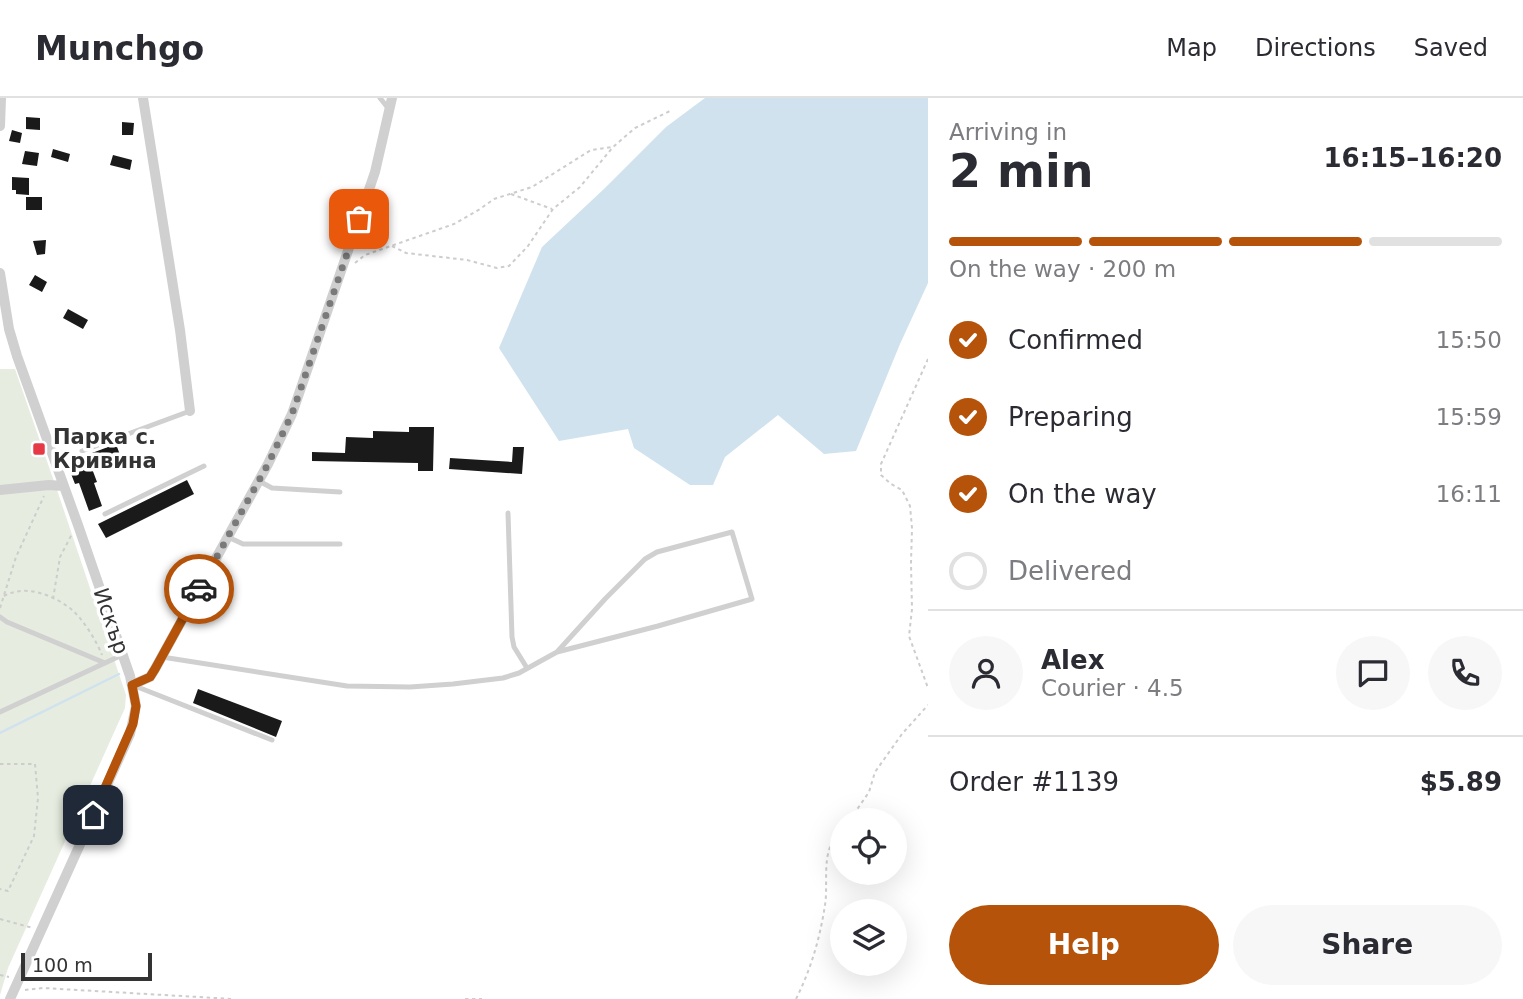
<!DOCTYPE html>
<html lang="en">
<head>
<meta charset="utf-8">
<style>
  body { margin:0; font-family:"DejaVu Sans",sans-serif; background:#f7f7f7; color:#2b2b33; height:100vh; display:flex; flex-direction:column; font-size:26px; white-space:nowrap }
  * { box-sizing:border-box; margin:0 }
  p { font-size:23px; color:#7c7c81 }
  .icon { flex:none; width:38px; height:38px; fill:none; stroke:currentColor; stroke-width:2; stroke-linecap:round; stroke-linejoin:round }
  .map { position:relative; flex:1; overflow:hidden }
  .details { display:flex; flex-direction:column; background:#fff; width:595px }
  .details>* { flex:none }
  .fabs { position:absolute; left:830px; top:710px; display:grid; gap:14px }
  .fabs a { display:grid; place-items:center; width:77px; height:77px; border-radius:50%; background:#fff; box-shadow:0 7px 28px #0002; font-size:35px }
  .scale { position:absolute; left:21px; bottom:18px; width:131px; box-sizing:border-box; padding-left:7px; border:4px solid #333; border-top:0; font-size:19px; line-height:24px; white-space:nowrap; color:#333; -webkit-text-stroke:5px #fff; paint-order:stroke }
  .pin { position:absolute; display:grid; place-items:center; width:60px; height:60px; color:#fff; margin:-30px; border-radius:14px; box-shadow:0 4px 10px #0006 }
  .courier { position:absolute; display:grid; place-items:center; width:70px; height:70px; margin:-35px; border:5px solid #b45309; border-radius:50%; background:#fff; color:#222; box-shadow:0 2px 9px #0007 }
  .overview em { font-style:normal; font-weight:800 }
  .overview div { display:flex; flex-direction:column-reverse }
  .overview { display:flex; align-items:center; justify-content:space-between; height:119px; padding:0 21px }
  h1 { font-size:46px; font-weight:800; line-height:52px }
  .bar { display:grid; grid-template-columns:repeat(4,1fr); gap:10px 7px; align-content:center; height:84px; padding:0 21px }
  .bar i { height:9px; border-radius:5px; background:#e1e1e2 }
  .bar .on { background:#b45309 }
  .bar p { grid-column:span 4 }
  .line { display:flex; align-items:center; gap:18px; padding:0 21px; border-top:2px solid #e1e1e2 }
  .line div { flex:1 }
  .round { display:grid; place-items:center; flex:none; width:74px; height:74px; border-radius:37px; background:#f7f7f7 }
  ol { padding:0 21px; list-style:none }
  li { display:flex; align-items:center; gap:21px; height:77px }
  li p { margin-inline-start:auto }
  li .icon { padding:7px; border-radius:50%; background:#b45309; color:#fff; stroke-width:4 }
  li:last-child { color:#7c7c81 }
  li i { width:38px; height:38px; border:4px solid #e1e1e2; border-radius:50% }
  .button { display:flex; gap:14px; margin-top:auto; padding:14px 21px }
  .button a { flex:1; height:80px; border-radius:42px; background:#b45309; color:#fff; font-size:28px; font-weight:800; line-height:80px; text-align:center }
  .button a+a { background:#f7f7f7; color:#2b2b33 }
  header { display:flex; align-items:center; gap:42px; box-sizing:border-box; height:98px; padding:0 35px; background:#fff; border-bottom:2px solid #e1e1e2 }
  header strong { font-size:33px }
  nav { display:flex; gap:38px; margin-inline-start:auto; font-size:24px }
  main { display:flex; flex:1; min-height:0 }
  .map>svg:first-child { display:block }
</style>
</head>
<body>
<header>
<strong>Munchgo</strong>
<nav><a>Map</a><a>Directions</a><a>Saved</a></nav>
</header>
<main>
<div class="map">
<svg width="928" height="901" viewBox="0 0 928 901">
  <rect width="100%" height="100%" fill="#fff"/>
  <!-- green -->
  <path fill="#e6ecdf" d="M0 271H15L58 395 126 597 125 610 8 870 0 897Z"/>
  <!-- water -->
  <path fill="#cfe2ee" d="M705 0H928V185L900 246 856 353 824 356 778 317 725 359 713 387H690L634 350 628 331 559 343 499 250 542 149 605 90 666 29Z"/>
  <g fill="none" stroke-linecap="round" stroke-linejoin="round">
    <!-- stream -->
    <path stroke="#cfe2ee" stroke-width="2.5" d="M0 635 119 576"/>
  </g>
  <!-- building -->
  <path fill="#1a1a1a" d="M26 19 40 20V32L26 31Z
    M122 24 134 25 133 37H122Z
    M12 32 22 35 20 45 9 43Z
    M53 51 70 56 68 64 51 59Z
    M25 53 39 55 37 68 22 66Z
    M113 57 132 62 130 72 110 67Z
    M12 79 29 80V97L16 96V92H12Z
    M26 99H42V112H26Z
    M46 142 45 156 37 157 33 143Z
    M35 177 47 184 42 194 29 187Z
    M68 211 88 222 83 231 63 220Z
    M409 329H434L433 373H418V365L312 363V354L345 355 346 339 373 340V333L409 334Z
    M116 346 120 357 91 368 97 384 94 385 102 408 89 413 79 385 75 386 68 368 81 364 78 358H84Z
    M513 349H524L522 376 449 371 450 360 512 364Z
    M187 382 194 396 106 440 98 426Z
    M198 591 282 623 276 639 193 605Z"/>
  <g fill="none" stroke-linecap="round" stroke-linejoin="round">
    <!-- path -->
    <path stroke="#cdcdcd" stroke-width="2" stroke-dasharray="3.5 3.5" stroke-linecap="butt" d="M511 96 552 111
      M392 148 406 155 467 162 497 170 509 168 528 148 553 111 580 89 613 49 635 30 672 12
      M355 165 365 157 454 126 480 111 494 101 532 89 591 52 612 49
      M928 261 881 366V377L891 386 902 392 910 408 912 430 911 465 912 511 909 538 928 590
      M4 498C26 486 53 497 71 511 83 521 96 542 102 557
      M53 501 60 459 72 436
      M0 510 16 459 44 398
      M0 666H35L38 700 34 738 8 793 0 791
      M851 723 856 713 869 694 875 674 902 636 928 607
      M0 821 33 830
      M0 877 9 879
      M25 892 43 890 233 901
      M465 901H482
      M796 901C811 871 820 840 825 807 828 790 823 763 831 747 833 743 839 738 842 735"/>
    <!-- lane -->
    <path stroke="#d0d0d0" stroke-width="5" d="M380 0 388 10
      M82 353 190 313
      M259 383 272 390 340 394
      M508 415 512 539 514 549 527 570
      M105 416 204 368
      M228 439 243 446H340
      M0 519 7 524 105 565
      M162 559 347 588 410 589 453 586 503 580 519 575 557 554 658 528 752 501 732 434 657 454 645 461 605 501 557 554
      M135 588 272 642
      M0 614 122 557"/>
    <!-- street -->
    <path stroke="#d0d0d0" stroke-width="10" d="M143 0 180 232 190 313
      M0 28 1 0
      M0 175 9 231 17 258 78 427 130 578 136 608 130 636 10 901
      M0 392 49 387 63 388
      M132 587 150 579 155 571 268 366 292 316 375 74 392 0"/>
  </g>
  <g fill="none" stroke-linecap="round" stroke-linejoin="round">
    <!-- done -->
    <path stroke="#7a7a7a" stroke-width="7" stroke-dasharray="0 12.6" d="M199 491 268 366 292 316 359 121"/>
    <!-- route -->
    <path stroke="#b45309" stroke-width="9" d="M93 717 133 626 136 608 132 587 150 579 155 571 199 491"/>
  </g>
  <!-- markers -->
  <rect fill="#e63946" stroke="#fff" stroke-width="2.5" x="32" y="344" width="14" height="14" rx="3.5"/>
  <g text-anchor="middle" stroke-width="7" stroke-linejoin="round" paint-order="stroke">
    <!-- poi labels -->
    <g font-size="21" font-weight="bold" fill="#333" stroke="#fff" text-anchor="start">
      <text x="53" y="346">Парка с.<tspan x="53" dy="24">Кривина</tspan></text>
    </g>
    <!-- street labels -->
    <g font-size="21" fill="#333" stroke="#fff">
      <text transform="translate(111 523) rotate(71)" y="7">Искър</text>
    </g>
  </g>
</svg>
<div class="fabs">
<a><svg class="icon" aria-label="locate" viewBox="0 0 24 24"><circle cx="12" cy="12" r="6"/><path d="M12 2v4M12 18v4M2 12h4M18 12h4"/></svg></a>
<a><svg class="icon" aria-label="layers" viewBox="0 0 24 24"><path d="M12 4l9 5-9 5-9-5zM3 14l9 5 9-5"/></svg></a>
</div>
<div class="scale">100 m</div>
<div class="pin" style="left:359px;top:121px;background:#ea580c"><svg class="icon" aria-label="bag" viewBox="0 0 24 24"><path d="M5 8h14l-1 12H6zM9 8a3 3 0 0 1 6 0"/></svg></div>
<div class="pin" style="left:93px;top:717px;background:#1f2937"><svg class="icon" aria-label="home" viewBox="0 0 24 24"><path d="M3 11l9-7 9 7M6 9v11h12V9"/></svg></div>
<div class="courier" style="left:199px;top:491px"><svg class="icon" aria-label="car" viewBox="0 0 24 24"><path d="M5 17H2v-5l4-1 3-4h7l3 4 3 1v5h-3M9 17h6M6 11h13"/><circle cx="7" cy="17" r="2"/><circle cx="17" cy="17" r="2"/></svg></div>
</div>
<section class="details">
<div class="overview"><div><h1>2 min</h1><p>Arriving in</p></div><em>16:15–16:20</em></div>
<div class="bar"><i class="on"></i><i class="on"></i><i class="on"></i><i></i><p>On the way · 200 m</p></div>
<ol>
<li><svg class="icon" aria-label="check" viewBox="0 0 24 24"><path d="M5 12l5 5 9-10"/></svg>Confirmed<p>15:50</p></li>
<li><svg class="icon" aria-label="check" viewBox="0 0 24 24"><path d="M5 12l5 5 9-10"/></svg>Preparing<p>15:59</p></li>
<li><svg class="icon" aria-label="check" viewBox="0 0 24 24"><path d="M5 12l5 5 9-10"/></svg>On the way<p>16:11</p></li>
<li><i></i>Delivered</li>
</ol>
<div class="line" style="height:126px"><a class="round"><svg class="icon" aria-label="person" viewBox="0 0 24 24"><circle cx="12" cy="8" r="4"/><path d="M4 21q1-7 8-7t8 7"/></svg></a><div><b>Alex</b><p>Courier · 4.5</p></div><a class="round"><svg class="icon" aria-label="chat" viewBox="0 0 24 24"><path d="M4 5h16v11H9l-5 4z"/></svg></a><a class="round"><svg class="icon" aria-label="phone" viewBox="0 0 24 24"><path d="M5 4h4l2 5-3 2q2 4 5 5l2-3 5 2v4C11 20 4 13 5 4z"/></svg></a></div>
<div class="line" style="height:91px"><div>Order #1139</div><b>$5.89</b></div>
<div class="button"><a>Help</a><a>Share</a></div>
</section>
</main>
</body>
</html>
